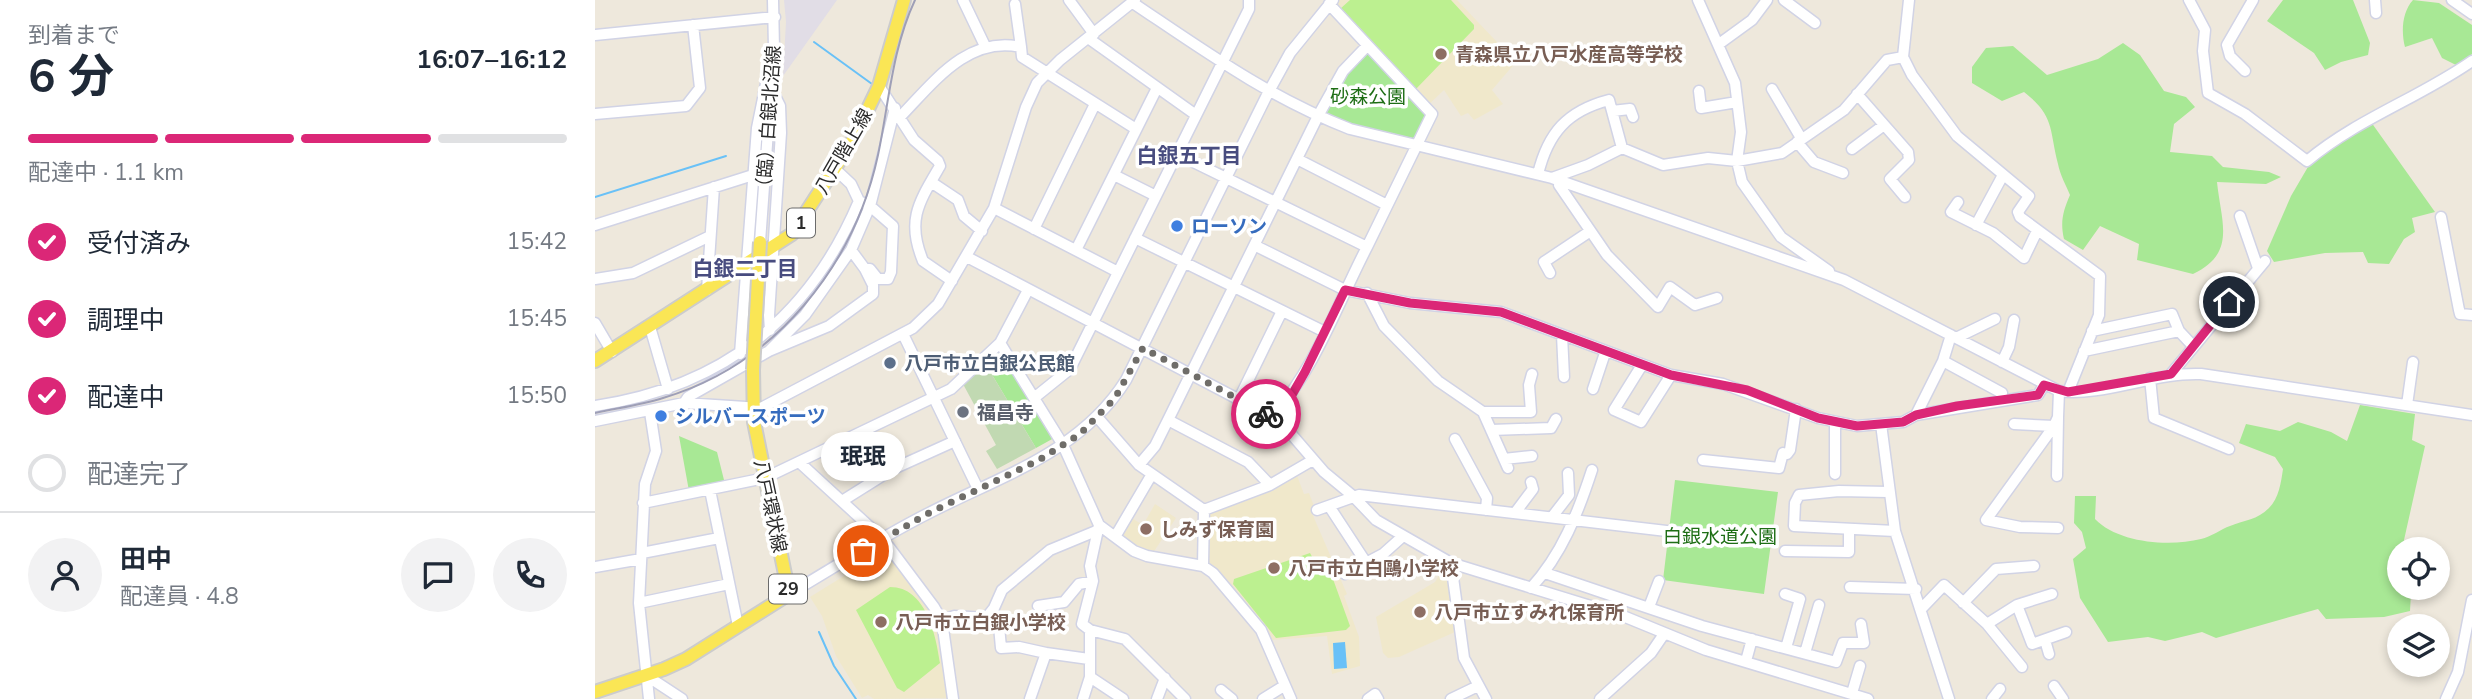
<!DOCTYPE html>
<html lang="ja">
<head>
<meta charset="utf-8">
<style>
  body { margin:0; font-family:"Nunito Sans","Noto Sans JP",sans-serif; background:#f2f2f3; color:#1f2937; height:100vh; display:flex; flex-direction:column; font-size:26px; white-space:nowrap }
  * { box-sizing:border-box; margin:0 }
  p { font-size:23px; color:#747a83 }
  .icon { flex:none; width:38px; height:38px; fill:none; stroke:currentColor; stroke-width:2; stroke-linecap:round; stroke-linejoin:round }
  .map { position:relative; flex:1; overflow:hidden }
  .side { display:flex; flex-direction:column; background:#fff; width:595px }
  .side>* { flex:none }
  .buttons { position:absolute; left:1792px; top:537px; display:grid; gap:14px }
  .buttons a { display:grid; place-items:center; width:63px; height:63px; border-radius:50%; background:#fff; box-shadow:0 4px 10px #0003; font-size:35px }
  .pin { position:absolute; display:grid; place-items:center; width:60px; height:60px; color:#fff; margin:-30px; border:4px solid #fff; border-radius:50%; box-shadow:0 2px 7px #0007 }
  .courier { position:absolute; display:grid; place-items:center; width:70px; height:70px; margin:-35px; border:5px solid #db2777; border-radius:50%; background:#fff; color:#222; box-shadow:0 2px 9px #0007 }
  .bubble { position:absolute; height:49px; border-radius:24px; background:#fff; box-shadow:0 4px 10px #0003; font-size:23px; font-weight:700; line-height:49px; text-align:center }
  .headline em { font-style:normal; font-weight:700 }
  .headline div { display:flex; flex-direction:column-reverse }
  .headline { display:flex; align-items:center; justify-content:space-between; height:119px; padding:0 28px }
  h1 { font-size:46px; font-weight:700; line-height:52px }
  .bar { display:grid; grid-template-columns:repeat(4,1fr); gap:10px 7px; align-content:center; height:84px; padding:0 28px }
  .bar i { height:9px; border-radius:5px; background:#e0e1e3 }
  .bar .selected { background:#db2777 }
  .bar p { grid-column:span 4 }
  .line { display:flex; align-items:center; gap:18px; padding:0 28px; border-top:2px solid #e0e1e3 }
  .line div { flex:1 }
  .round { display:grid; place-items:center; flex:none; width:74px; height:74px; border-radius:37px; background:#f2f2f3 }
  ol { padding:0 28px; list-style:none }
  li { display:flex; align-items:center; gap:21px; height:77px }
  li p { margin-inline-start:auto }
  li .icon { padding:7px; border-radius:50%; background:#db2777; color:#fff; stroke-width:4 }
  li:last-child { color:#747a83 }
  li i { width:38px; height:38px; border:4px solid #e0e1e3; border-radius:50% }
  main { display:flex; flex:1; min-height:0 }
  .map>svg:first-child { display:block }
</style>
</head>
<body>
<main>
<section class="side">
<div class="headline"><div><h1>6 分</h1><p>到着まで</p></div><em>16:07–16:12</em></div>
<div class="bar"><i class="selected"></i><i class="selected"></i><i class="selected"></i><i></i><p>配達中 · 1.1 km</p></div>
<ol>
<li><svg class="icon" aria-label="check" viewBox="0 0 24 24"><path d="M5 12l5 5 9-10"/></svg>受付済み<p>15:42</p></li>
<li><svg class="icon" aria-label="check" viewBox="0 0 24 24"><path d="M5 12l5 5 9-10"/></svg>調理中<p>15:45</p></li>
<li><svg class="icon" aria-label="check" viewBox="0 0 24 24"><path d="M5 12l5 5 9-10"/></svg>配達中<p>15:50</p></li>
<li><i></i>配達完了</li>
</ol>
<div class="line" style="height:126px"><a class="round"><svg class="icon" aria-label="person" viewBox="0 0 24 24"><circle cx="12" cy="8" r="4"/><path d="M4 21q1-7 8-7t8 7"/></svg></a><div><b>田中</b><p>配達員 · 4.8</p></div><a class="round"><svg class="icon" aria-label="chat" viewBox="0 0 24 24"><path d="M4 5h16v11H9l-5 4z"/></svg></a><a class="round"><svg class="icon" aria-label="phone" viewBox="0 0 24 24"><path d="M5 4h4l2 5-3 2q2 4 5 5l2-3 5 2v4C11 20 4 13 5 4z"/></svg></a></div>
</section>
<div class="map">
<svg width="1877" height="699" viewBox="0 0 1877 699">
  <rect width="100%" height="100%" fill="#eee8dc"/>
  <!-- industrial -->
  <path fill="#e1dde6" d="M189 0H242L188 76 191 22Z"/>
  <!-- education -->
  <path fill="#f0e8cb" d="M738 0H862L921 62 897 90 908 104 879 120 873 113 866 116 849 90 830 108 734 4Z
    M701 473 709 494 714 493 720 509 716 511 752 594 749 596 764 637 765 666 737 674 732 636 675 640 611 562 612 513Z
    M560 504 581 518 558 553 543 548 525 533 535 517 548 525Z
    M291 550 343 619 355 698 279 699 273 695 267 698 241 656 227 616 215 597Z
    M850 565 860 632 804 657 793 658 788 653 781 617 840 582Z"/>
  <!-- green -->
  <path fill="#a8e895" d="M1688 0H1758L1775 43 1773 55 1746 62 1730 70 1719 53 1672 21Z
    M1818 0 1844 3 1877 25V54L1863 66 1847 58 1837 38 1810 47C1806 32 1807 12 1818 0Z
    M1528 43 1545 55 1569 91 1591 97 1600 107 1579 124 1575 152 1617 156 1628 167 1674 172 1686 177 1671 184 1622 182C1626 222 1642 253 1598 274L1542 260 1544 244 1505 226 1488 250 1469 239C1465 222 1468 211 1475 195 1471 185 1465 175 1463 164 1454 129 1460 116 1429 92L1407 101 1377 83V67L1391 48 1418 46 1452 75 1503 59Z
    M773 51 832 112 822 139 757 125 730 112 750 72Z
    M1776 122 1840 212 1817 218 1820 232 1809 239 1794 264 1773 263 1768 252 1730 253 1679 262 1672 251 1696 196 1717 160Z
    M403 350H406L459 438 441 448 390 363Z
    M1765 405 1820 414 1817 440 1830 446 1807 549 1804 550V588H1813L1816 593 1815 611 1789 617 1731 619 1723 609 1621 638 1607 632 1570 641 1553 637 1513 642 1485 598 1478 559 1491 548 1487 532 1479 523 1480 496H1501L1500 519C1523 543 1574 547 1606 539 1616 537 1626 529 1635 526 1650 520 1662 520 1674 508 1684 498 1686 482 1688 469L1680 457 1644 443 1651 424 1685 431 1703 422 1736 432 1752 441Z
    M84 436 122 452 130 484 94 491Z
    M1080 480 1183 492 1169 594 1068 580Z"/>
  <!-- cemetery -->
  <path fill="#c1d9b2" d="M390 363 441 448 402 469 391 451 401 445 368 384Z"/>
  <!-- pitch -->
  <path fill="#bcf090" d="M755 0H856L879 25V29L820 90 745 9Z
    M715 553 721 564 734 568 755 626 751 630 681 638 638 584 639 579Z
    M295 587C331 587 341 635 345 663L309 692 302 688 261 610Z"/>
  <!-- water -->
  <path fill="#69c1f7" d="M750 642 752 668 739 669 738 643Z"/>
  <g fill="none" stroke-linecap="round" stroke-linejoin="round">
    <!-- stream -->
    <path stroke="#69c1f7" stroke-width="2" d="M219 42 277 84
      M0 197 131 156
      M224 632 239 666 261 699"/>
    <!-- minor casing -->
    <g stroke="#d1d3e5" stroke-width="13">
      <path id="minor" d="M178 0 179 49
        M368 0 390 46
        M474 0 499 34
        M1103 0 1140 83 1146 132 1142 161 1147 182 1186 237 1234 271
        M1189 0 1220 23
        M1314 0 1308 57 1317 75 1362 136 1434 196 1423 212 1425 217 1505 276 1504 315 1473 392
        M1594 0 1610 30 1608 51 1613 93 1650 114 1712 161C1762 119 1824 98 1877 61
        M1780 0 1781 13
        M1857 0 1877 14
        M538 3C611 52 673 97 755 129L957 178 1249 280 1464 391C1508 397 1559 372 1606 374L1877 415
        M420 4 426 47
        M0 35 180 17
        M493 38 601 115
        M1124 44 1157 20 1172 0
        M1650 71 1635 56 1632 45 1658 0
        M284 86 319 140 343 161 345 166C324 202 311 220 328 261L357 281
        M1177 89 1206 138
        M1104 91 1106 108 1142 102
        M1262 94 1313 152 1314 160 1295 179 1310 197
        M1017 111 1027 148
        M0 114 91 106 105 88 98 25
        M305 117C338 83 373 35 426 47L427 57 541 129
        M1202 142 1219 162 1248 173
        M1257 149 1289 125
        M582 154 772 247 837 114 734 4
        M704 160 792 205
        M943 174C953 133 972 111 1014 100L1017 111 1035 109 1038 117
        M519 175 561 196
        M957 178 993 165 1027 148 1068 165 1113 158 1142 161 1187 153 1249 110 1292 60 1308 57
        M965 180 964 185 1012 255 1063 307 1075 287 1100 305 1122 298
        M336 182 363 200 369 216 387 231
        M1363 202 1356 212 1398 233 1429 258 1442 231
        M399 208 523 272
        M1645 216 1663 268
        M1846 217 1864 310 1865 314 1877 315
        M0 225 158 175
        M1381 225 1408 175
        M439 229 500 104
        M540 238 730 332
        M165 242 176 89
        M661 246 750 290 815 303 906 312 1076 375 1128 384 1223 418 1262 426 1308 422 1321 415 1348 361 1356 335
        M256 250 275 206 300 108
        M481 250 562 88
        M372 257 685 421 729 472 758 496 781 520 856 563 1028 616 1111 650 1273 699
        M955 273 949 262 994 232
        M0 279 38 273 115 236
        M112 290 119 187
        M772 293 789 326 843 381 888 412 913 468
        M0 323 17 352
        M55 327 73 389
        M175 330 174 315 186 133 185 106 176 88
        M1497 331 1577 314 1584 331 1598 346
        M308 334 383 489
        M967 335 969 377
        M1361 338 1400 319
        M405 343 468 445 504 525 539 551 552 556 608 566 618 573 666 630 696 699
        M174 351 234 326 278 294V285L270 269H275L283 279H293L296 272 298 226 275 206 264 201 256 184 240 169
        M1489 351 1584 331
        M145 354 162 128 179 44
        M1348 361 1407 393
        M1407 362 1414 347 1419 320
        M1047 365 1019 410 1046 422 1076 375
        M1576 374 1670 261
        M1555 378 1559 418 1634 449
        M998 389 1010 353
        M439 398 475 369 654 9V0
        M644 399 687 311
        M89 403 93 397 174 351 210 315 256 250 270 269
        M1812 405 1818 362
        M0 406C127 387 214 319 264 201
        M888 412H936L934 385 937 374
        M1321 415 1443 395 1449 385
        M677 417C720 369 742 305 772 247
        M503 418 544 465 609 510
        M573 420 653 462 675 485
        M0 421 89 403 166 408 318 328 343 304 399 208 431 107 442 83 465 60 540 0
        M1240 422V474
        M1286 424 1300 531 1354 699
        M1419 424 1459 426
        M896 430 956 428 961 419
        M860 439 892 498 891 510
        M909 459 937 456
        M1108 460 1184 468 1188 453 1192 454 1195 450 1201 409
        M204 462 288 539 339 607 347 621 358 699
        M544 465 560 446 573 420 723 116 748 71 771 47
        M1462 476 1463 418
        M115 490 143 626
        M1293 492 1244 491 1204 495 1200 503 1199 526 1300 531
        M247 501 298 469 360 441
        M48 503 170 478 356 389 405 343 433 290
        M734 506 772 564
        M722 510 764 495 1097 534
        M920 513 938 489 936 482
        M957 517 974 495 973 473
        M504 525 495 566 498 581 487 624 495 630 530 639 590 699
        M1463 528 1425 527 1391 520 1459 426 1463 417 1464 391
        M520 537 557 474
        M1190 551 1254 552V529
        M47 553 124 538
        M856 563 869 658 891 699
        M608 566 609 510 675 485 718 460
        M0 567 46 559
        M950 573 1107 626 1241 662 1248 643H1269L1266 624
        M750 574 788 554 807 537
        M1255 587 1321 589
        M936 588C967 554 983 513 997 470
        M194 594C240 567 286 537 334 513 406 476 486 452 531 380L673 93 695 53 738 0
        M1190 594 1205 599 1191 648
        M44 603 134 584
        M1368 603 1401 569 1439 566
        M1422 605 1457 594
        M443 606 469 602 484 584 498 581
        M1054 607 1064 581
        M1327 608 1349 585 1392 624 1427 667
        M391 618 404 626 406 648 424 647 451 653
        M347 621 359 616 391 618 399 608 407 590 455 550 501 531
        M1392 624 1422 605 1437 644 1471 632
        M1450 640 1454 654
        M1210 653 1224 605
        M1151 661 1157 639
        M52 676 87 699
        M495 677 528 699
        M1459 686 1468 699
        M626 690 637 699
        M1257 693 1265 666
        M54 699 44 603 50 484 61 451 55 412
        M435 699 451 653 494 659
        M488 699 495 677V630
        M562 699 570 678
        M668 699 689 686
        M773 699 780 694 783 699
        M856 699 883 686
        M1005 699 1056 653 1069 634
        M1397 699 1405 689
        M1851 699 1863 672 1877 600"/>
    </g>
    <!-- major casing -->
    <g stroke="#ccc" stroke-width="16">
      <path id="major" d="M0 361 197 234 258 140 284 86 309 0
        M0 692 69 669 91 659 194 594 159 422 158 370"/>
    </g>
    <!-- minor -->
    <use href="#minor" stroke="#fff" stroke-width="10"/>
    <!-- major -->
    <use href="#major" stroke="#fae655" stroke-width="12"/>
    <!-- rail -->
    <path stroke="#9e9fb7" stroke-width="2" d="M0 413C23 408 46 405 68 398 180 365 259 266 283 155 294 103 297 49 320 0"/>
    <!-- major-bridge casing -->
    <g stroke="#ccc" stroke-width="16" stroke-linecap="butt">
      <path id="major-bridge" d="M158 370 165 242"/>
    </g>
    <!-- major-bridge -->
    <use href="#major-bridge" stroke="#fae655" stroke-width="12"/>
  </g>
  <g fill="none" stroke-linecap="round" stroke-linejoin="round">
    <!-- done -->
    <path stroke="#6f6d69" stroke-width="7" stroke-dasharray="0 12.6" d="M268 551 332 514 444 460 485 434 520 398 548 348 671 414"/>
    <!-- route -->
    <path stroke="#db2777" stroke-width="9" d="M671 414 677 417 698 393 710 372 750 290 815 303 906 312 1076 375 1152 390 1223 418 1262 426 1308 422 1321 415 1362 406 1443 395 1449 385 1473 392 1576 374 1634 302"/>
  </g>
  <!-- markers -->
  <g fill="#8d6e63" stroke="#fff" stroke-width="2.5">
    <circle cx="846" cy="54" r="7"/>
    <circle cx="551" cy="529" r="7"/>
    <circle cx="679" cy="568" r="7"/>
    <circle cx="825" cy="612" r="7"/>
    <circle cx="286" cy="622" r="7"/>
  </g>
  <g fill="#3f7fe0" stroke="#fff" stroke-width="2.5">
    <circle cx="582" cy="226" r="7"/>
    <circle cx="66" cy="416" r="7"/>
  </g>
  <circle fill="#5c6f8a" stroke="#fff" stroke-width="2.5" cx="295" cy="363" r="7"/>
  <circle fill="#6b7280" stroke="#fff" stroke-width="2.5" cx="368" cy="412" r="7"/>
  <g text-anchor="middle" stroke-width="7" stroke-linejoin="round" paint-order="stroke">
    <!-- shield labels -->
    <g fill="#fff" stroke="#6b6b6b" stroke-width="2">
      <rect x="192" y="208.5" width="28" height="29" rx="5"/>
      <rect x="174" y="574.5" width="38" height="29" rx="5"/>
    </g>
    <g font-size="18" font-weight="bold" fill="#2b2b2b">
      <text x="206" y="229">1</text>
      <text x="193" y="595">29</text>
    </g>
    <!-- education labels -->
    <g font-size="19" font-weight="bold" fill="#785e54" stroke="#fff" text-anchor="start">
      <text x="860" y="61">青森県立八戸水産高等学校</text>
      <text x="565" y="536">しみず保育園</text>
      <text x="693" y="575">八戸市立白鷗小学校</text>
      <text x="839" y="619">八戸市立すみれ保育所</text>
      <text x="300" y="629">八戸市立白銀小学校</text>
    </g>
    <!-- park labels -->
    <g font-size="19" fill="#1e6e15" stroke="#fff">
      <text x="773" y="103">砂森公園</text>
      <text x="1125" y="543">白銀水道公園</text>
    </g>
    <!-- street labels -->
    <g font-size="19" fill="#2b2b2b" stroke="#fff">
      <text transform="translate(173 121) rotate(-86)" y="7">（臨）白銀北沼線</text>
      <text transform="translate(248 151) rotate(-60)" y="7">八戸階上線</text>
      <text transform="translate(176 506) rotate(78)" y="7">八戸環状線</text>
    </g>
    <!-- shop labels -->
    <g font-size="19" font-weight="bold" fill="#366cbe" stroke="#fff" text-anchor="start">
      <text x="596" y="233">ローソン</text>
      <text x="80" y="423">シルバースポーツ</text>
    </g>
    <!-- service labels -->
    <g font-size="19" font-weight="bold" fill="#4e5e75" stroke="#fff" text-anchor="start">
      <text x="309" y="370">八戸市立白銀公民館</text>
    </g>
    <!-- worship labels -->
    <g font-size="19" font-weight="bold" fill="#5b616d" stroke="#fff" text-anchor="start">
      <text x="382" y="419">福昌寺</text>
    </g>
    <!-- neighbourhood labels -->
    <g font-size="21" font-weight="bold" fill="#484c7f" stroke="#fff">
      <text x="594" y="163">白銀五丁目</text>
      <text x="150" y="276">白銀二丁目</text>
    </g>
  </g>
</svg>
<div class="buttons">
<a><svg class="icon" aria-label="locate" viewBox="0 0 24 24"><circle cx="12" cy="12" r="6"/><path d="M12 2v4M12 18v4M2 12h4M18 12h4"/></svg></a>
<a><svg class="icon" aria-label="layers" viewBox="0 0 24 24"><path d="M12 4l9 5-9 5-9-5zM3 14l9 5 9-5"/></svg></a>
</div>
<div class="pin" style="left:268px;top:551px;background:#ea580c"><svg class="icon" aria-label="bag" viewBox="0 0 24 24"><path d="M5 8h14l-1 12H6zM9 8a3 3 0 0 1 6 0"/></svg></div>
<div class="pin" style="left:1634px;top:302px;background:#1f2937"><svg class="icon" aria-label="home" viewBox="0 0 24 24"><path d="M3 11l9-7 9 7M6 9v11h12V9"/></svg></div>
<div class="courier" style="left:671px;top:414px"><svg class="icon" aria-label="bike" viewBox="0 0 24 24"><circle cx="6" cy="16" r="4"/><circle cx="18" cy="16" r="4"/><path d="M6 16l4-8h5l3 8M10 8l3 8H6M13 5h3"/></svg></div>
<div class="bubble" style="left:226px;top:432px;width:84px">珉珉</div>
</div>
</main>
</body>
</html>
